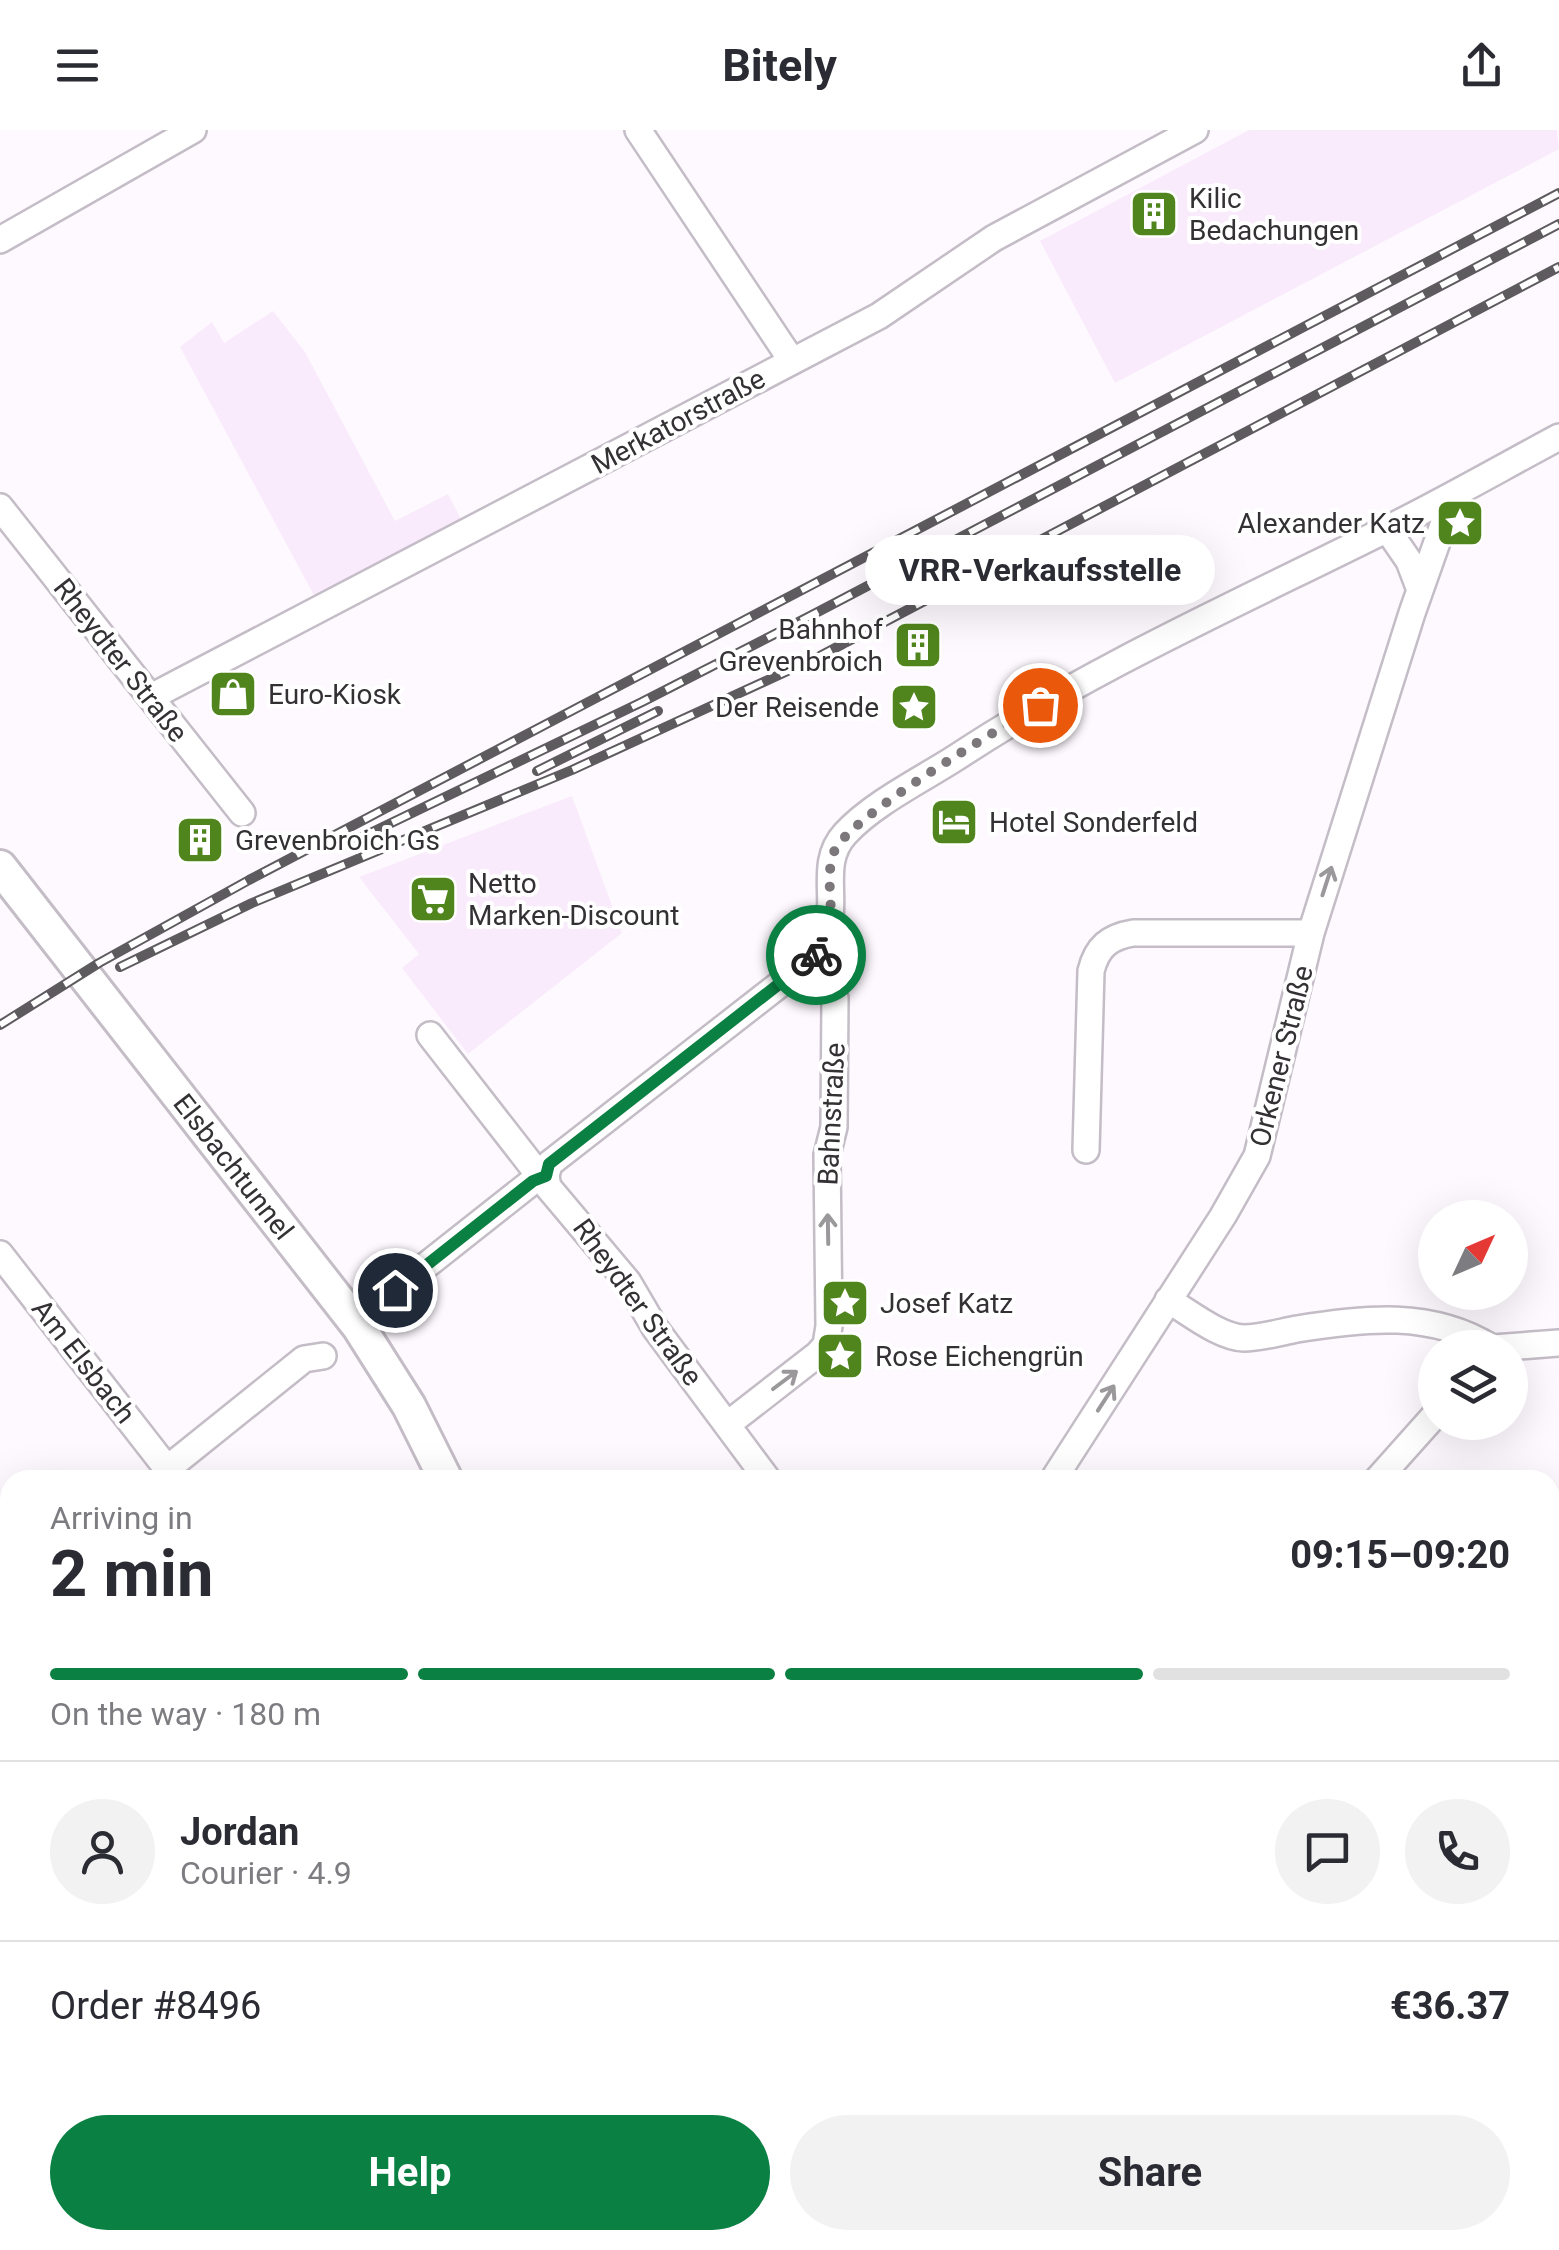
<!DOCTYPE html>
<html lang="en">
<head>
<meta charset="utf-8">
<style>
  body { margin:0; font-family:Roboto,sans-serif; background:#f2f2f3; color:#2b2b33; height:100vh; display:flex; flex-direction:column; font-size:38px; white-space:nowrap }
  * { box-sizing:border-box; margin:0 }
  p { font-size:32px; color:#7c7c81 }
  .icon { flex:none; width:55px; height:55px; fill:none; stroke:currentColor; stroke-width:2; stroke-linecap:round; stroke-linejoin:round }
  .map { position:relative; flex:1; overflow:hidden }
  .side { position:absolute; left:0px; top:1340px; width:1560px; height:780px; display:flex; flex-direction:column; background:#fff; border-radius:30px 30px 0 0; box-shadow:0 10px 40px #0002 }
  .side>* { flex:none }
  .needle { width:65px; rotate:46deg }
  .controls { position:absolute; left:1418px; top:1070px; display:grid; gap:20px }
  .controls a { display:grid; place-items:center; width:110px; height:110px; border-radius:50%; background:#fff; box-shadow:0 10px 40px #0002; font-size:50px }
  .pin { position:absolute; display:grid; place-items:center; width:85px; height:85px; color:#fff; margin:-42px; border:5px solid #fff; border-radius:50%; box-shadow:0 2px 10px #0007 }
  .courier { position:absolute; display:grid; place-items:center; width:100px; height:100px; margin:-50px; border:8px solid #0b8043; border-radius:50%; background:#fff; color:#222; box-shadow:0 2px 12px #0007 }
  .bubble { position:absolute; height:70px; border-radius:35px; background:#fff; box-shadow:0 10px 40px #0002; font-size:32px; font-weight:700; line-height:70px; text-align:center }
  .head em { font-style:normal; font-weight:700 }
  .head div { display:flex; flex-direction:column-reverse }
  .head { display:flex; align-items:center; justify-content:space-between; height:170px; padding:0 50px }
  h1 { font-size:65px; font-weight:700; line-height:75px }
  .bar { display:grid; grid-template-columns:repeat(4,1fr); gap:15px 10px; align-content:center; height:120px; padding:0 50px }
  .bar i { height:12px; border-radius:8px; background:#e1e1e2 }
  .bar .current { background:#0b8043 }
  .bar p { grid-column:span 4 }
  .line { display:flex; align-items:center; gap:25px; padding:0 50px; border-top:2px solid #e1e1e2 }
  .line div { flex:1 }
  .round { display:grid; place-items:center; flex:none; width:105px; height:105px; border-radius:52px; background:#f2f2f3 }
  .action { display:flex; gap:20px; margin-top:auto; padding:20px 50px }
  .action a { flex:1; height:115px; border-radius:60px; background:#0b8043; color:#fff; font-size:40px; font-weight:700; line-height:115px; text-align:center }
  .action a+a { background:#f2f2f3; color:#2b2b33 }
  header { display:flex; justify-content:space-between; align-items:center; height:130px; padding:0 50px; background:#fff; font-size:45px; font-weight:700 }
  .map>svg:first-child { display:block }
</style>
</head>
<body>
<header><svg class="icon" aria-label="menu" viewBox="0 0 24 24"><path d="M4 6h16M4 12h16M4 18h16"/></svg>Bitely<svg class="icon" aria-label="share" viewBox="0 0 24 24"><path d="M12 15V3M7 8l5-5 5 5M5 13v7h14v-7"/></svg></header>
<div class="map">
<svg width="1559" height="2120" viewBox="0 0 1559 2120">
  <rect width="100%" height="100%" fill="#fef9ff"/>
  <!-- built -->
  <path fill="#f9ebfb" d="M1249 0H1557L1559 19 1115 253 1040 111Z
    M273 181 305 222 395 391 448 364 461 389 316 469 180 217 212 192 224 213Z
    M572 666 622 803 468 924 402 838 419 824 359 747Z"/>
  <!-- green -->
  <path fill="#d8bddc" d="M1559 1942V2120H1255L1257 2110H1550V1944Z"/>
  <!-- water -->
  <path fill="#f0c4f7" d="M10 2025V2110H13L9 2120H0V2054Z"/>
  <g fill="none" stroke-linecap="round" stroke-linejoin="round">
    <!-- stream -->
    <path stroke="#f0c4f7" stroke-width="6" d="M0 1926 10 1925"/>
    <!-- river -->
    <path stroke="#f0c4f7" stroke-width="35" d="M1089 2110 1094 2120
      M1541 2110 1559 2118"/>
    <!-- minor casing -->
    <g stroke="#c4bcc6" stroke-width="30">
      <path id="minor" d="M638 0 792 231
        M0 110 193 0
        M0 377 242 683
        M1387 399 1409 431 1420 460
        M151 567 879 186 994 108 1195 0
        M430 905 532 1036 546 1046 548 1057 628 1152 655 1198 768 1350
        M1086 1020 1091 841C1097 817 1109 807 1133 803H1311
        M0 1124 176 1350
        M381 1142 395 1160 533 1051 546 1046 549 1034 811 830C851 788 812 740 845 704 872 674 923 649 957 627 1092 538 1241 472 1385 400 1444 371 1501 338 1559 307
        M1168 1170C1189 1182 1219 1207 1244 1208 1261 1208 1281 1202 1297 1199 1364 1188 1432 1180 1492 1218
        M1493 1218 1559 1213
        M728 1294 818 1224 826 1215 829 1196 827 1025 834 997 835 868 828 848 811 830
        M167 1339 304 1229 323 1226
        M1053 1350 1223 1086 1257 1026 1311 803 1412 483 1454 364
        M1377 1350 1435 1285
        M0 1593 10 1594
        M1550 1691 1559 1681
        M1550 1787 1559 1797
        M244 2120 245 2110
        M262 2120 263 2110
        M475 2120 476 2110
        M772 2120 773 2110
        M1148 2120 1149 2110"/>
    </g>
    <!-- major casing -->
    <g stroke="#c4bcc6" stroke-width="38">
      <g id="major">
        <path id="s1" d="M0 737 359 1197 409 1276 446 1350"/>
        <path d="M612 2110 635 2120"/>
      </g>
    </g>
    <!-- minor -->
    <use href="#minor" stroke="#fff" stroke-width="25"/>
    <!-- major -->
    <use href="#major" stroke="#fff" stroke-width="32"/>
    <!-- rail casing -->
    <g stroke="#5e5b5f" stroke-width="10">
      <path id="rail" d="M537 641 658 581
        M358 709 642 572 812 485 1559 94
        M120 837 252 773 572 640 820 526 1559 137
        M0 895 99 833 249 750 1559 63"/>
    </g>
    <!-- rail -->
    <use href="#rail" stroke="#fff" stroke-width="6" stroke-dasharray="19" stroke-linecap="butt"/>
  </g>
  <!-- one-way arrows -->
  <defs><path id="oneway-shaft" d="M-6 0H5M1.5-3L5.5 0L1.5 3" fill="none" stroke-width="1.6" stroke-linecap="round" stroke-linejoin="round" transform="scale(2.5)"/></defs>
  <g stroke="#9a989a">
    <use href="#oneway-shaft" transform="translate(1327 751) rotate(-72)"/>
    <use href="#oneway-shaft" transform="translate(828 1099) rotate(-91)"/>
    <use href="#oneway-shaft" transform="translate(785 1250) rotate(-37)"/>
    <use href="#oneway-shaft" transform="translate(1106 1268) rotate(-57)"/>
  </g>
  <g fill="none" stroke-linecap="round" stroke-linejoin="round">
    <!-- done -->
    <path stroke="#7b777b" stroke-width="10" stroke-dasharray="0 18" d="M816 825C844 795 821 756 834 722 846 689 1002 597 1040 575"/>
    <!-- route -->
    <path stroke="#0b8043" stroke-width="12" d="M395 1160 533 1051 546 1046 549 1034 816 825"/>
  </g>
  <!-- icons -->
  <defs>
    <g id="building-square" transform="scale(2.5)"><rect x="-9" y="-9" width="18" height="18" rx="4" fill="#50851d" stroke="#fff"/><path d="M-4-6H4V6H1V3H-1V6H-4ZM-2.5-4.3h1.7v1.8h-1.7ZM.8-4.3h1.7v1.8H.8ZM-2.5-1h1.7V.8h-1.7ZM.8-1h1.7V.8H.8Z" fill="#fff"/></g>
    <g id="sight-square" transform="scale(2.5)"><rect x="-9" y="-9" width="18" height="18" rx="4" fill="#50851d" stroke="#fff"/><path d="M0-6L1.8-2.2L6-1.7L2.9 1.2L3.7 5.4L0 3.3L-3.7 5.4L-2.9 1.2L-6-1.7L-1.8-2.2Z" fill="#fff"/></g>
    <g id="shop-square" transform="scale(2.5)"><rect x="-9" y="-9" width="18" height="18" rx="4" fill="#50851d" stroke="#fff"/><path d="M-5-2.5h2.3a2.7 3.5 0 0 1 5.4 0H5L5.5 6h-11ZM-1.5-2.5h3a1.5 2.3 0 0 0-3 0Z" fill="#fff"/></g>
    <g id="hotel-square" transform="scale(2.5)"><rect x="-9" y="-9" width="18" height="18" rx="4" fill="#50851d" stroke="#fff"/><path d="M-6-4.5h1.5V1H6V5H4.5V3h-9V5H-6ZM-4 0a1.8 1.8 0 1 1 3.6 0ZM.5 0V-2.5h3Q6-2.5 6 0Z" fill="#fff"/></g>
    <g id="supermarket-square" transform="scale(2.5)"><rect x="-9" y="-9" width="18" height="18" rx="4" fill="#50851d" stroke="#fff"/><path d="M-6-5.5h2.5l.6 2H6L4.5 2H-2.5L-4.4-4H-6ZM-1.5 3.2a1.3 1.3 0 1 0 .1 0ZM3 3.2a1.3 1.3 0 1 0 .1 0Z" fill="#fff"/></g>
  </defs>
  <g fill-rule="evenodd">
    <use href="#building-square" x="1154" y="84"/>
    <use href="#sight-square" x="1460" y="393"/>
    <use href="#building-square" x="918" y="515"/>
    <use href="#shop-square" x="233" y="564"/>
    <use href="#sight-square" x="914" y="577"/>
    <use href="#hotel-square" x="954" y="692"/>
    <use href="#building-square" x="200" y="710"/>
    <use href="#supermarket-square" x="433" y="769"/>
    <use href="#sight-square" x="845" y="1173"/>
    <use href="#sight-square" x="840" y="1226"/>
  </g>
  <g text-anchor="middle" stroke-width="8" stroke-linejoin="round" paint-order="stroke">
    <!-- poi labels -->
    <g font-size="28" fill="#343134" stroke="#fff" text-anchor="start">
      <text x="1189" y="78">Kilic<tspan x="1189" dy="32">Bedachungen</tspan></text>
      <text x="1425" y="403" text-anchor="end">Alexander Katz</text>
      <text x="883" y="509" text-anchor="end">Bahnhof<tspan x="883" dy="32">Grevenbroich</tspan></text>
      <text x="268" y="574">Euro-Kiosk</text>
      <text x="879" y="587" text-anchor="end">Der Reisende</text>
      <text x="989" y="702">Hotel Sonderfeld</text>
      <text x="235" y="720">Grevenbroich Gs</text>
      <text x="468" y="763">Netto<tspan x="468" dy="32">Marken-Discount</tspan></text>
      <text x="880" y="1183">Josef Katz</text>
      <text x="875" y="1236">Rose Eichengrün</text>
    </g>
    <!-- street labels -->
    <g font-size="28" fill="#343134" stroke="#fff">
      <text transform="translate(678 291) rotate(-28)" y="10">Merkatorstraße</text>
      <text transform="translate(121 530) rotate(52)" y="10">Rheydter Straße</text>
      <text transform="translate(1281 926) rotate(-76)" y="10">Orkener Straße</text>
      <text transform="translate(831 984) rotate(-87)" y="10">Bahnstraße</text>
      <text dy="10" stroke="none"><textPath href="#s1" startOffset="380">Elsbachtunnel</textPath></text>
      <text transform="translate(638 1172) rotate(54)" y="10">Rheydter Straße</text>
      <text transform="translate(84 1231) rotate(52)" y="10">Am Elsbach</text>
    </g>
  </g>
</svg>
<div class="controls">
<a><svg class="needle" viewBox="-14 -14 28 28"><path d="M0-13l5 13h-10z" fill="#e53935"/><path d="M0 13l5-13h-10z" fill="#7c7c81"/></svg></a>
<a><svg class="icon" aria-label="layers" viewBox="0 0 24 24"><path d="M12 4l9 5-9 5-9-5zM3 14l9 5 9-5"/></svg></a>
</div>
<div class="pin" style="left:1040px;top:575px;background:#ea580c"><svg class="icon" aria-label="bag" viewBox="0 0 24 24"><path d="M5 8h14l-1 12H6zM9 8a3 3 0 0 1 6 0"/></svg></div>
<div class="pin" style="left:395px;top:1160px;background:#1f2937"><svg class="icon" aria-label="home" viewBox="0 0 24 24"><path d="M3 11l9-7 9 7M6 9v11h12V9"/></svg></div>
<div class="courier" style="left:816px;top:825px"><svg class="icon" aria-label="bike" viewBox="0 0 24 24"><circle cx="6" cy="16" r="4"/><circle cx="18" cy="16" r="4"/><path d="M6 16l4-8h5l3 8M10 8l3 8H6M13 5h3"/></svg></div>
<div class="bubble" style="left:865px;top:405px;width:350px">VRR-Verkaufsstelle</div>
<section class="side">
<div class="head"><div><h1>2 min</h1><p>Arriving in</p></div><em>09:15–09:20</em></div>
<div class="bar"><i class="current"></i><i class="current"></i><i class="current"></i><i></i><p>On the way · 180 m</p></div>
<div class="line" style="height:180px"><a class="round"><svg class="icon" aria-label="person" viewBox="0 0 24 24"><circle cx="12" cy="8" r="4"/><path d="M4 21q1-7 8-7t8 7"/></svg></a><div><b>Jordan</b><p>Courier · 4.9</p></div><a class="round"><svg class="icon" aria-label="chat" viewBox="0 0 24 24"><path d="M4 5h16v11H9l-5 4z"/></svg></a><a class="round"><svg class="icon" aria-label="phone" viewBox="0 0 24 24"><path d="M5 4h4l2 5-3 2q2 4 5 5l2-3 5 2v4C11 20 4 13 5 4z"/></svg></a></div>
<div class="line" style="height:130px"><div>Order #8496</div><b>€36.37</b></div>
<div class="action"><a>Help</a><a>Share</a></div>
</section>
</div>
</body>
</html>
